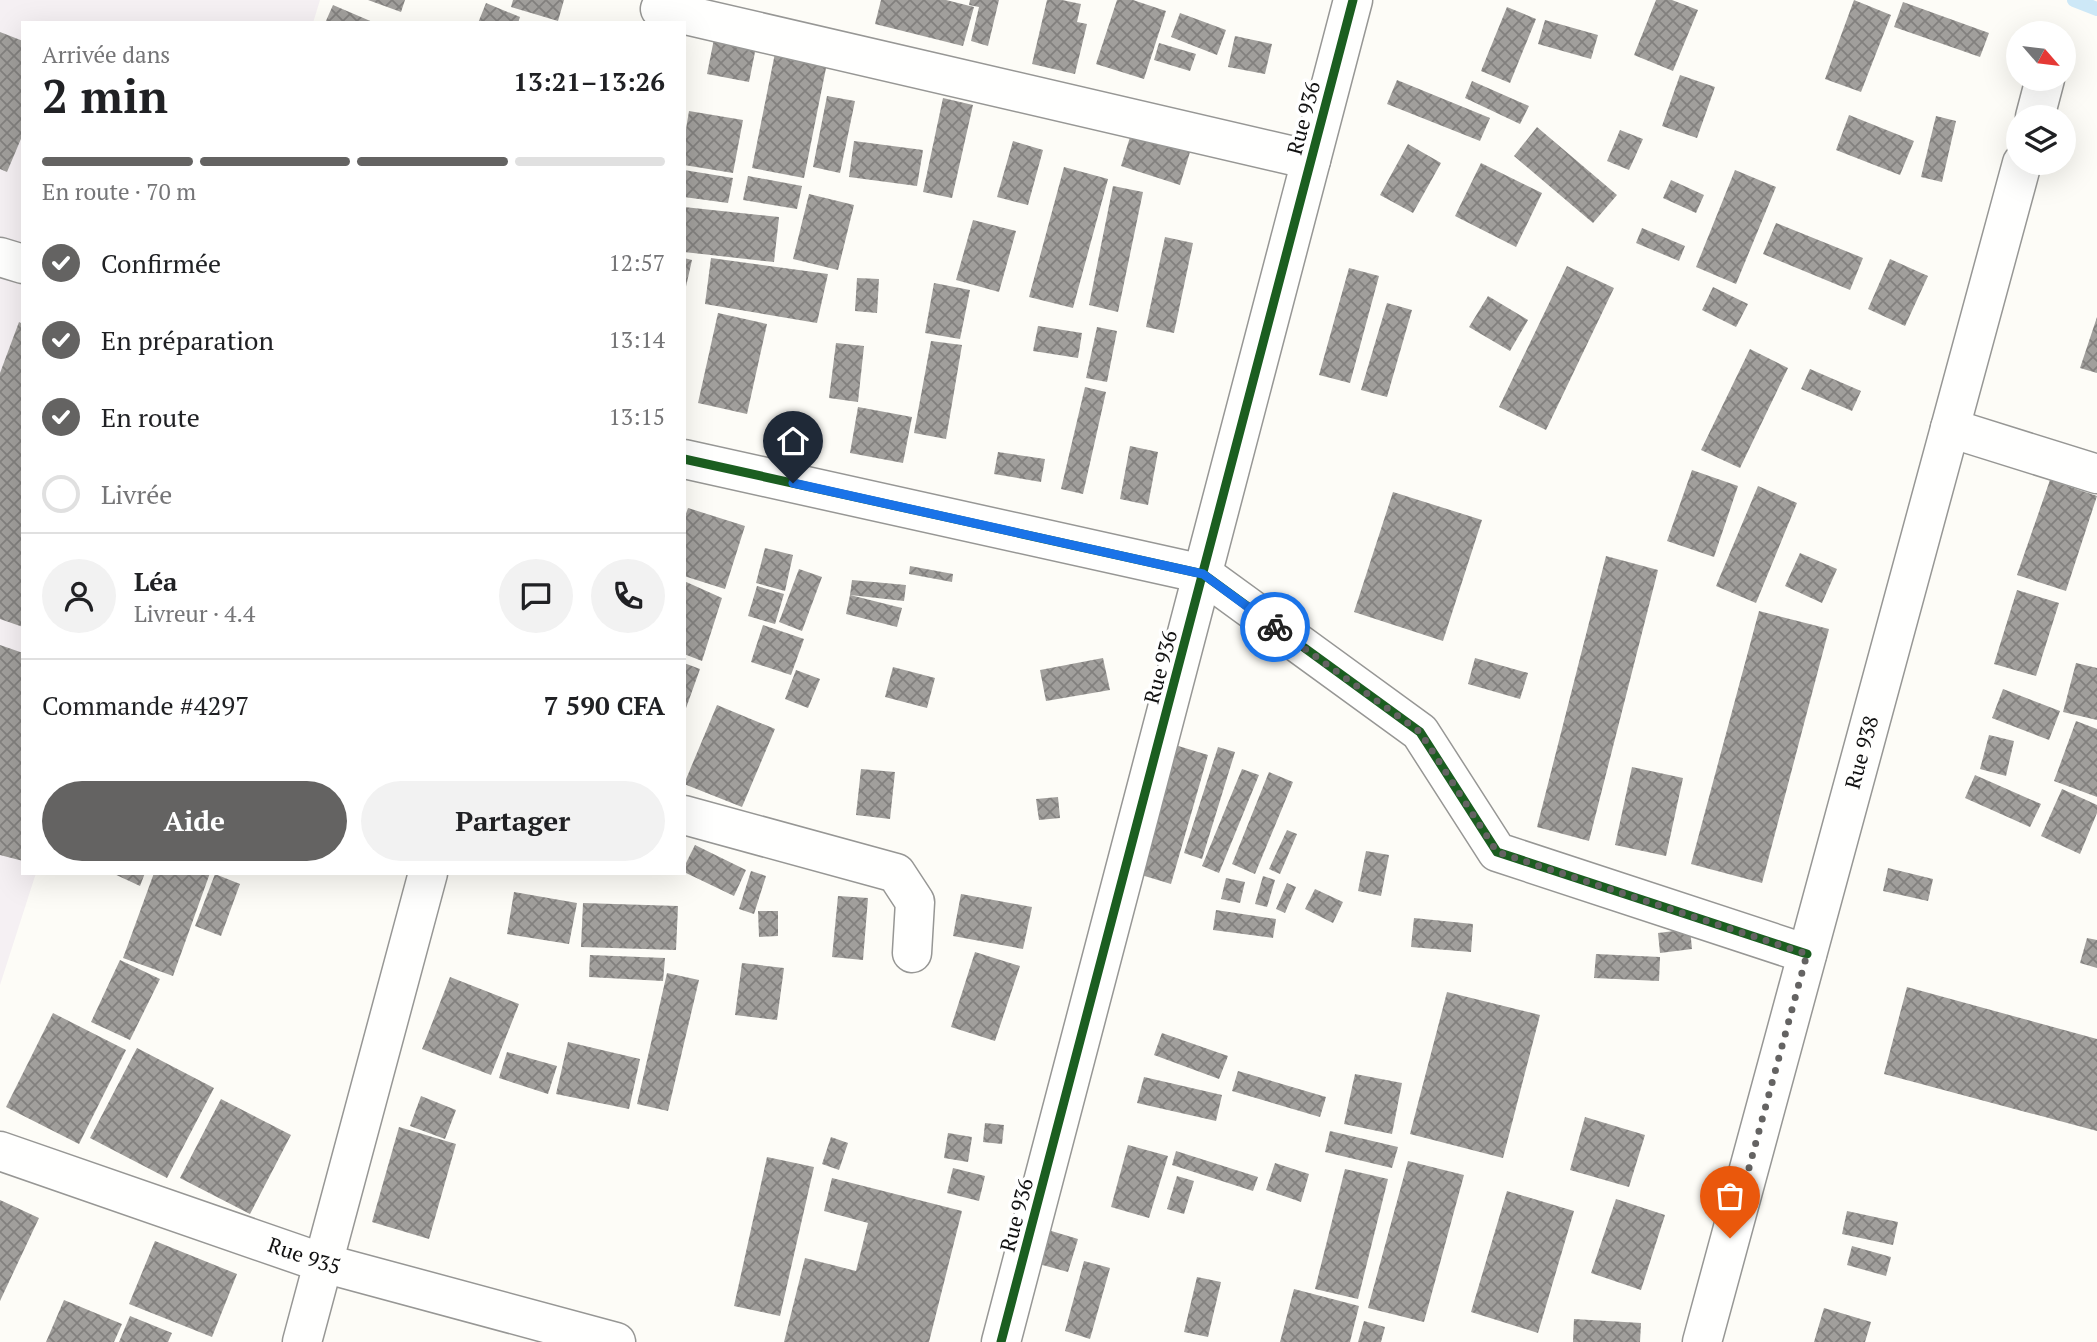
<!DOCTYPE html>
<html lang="fr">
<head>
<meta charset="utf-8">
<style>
  body { margin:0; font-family:"PT Serif",serif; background:#f2f2f2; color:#202124; height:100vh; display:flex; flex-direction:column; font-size:26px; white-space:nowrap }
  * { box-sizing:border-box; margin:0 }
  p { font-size:23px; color:#757577 }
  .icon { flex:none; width:38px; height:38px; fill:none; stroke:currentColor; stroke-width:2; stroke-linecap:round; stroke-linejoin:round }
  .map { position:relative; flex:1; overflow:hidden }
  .drawer { position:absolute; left:21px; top:21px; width:665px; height:854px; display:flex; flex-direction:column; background:#fff; border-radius:0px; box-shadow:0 7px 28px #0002 }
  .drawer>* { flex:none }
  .needle { width:46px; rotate:118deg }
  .controls { position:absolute; left:2006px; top:21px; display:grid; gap:14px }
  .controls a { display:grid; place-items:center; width:70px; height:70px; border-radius:50%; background:#fff; box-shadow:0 7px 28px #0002; font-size:35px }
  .pin { position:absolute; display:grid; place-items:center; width:60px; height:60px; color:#fff; margin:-72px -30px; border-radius:50% 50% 50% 0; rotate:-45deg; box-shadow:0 0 7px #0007 }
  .pin .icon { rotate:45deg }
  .courier { position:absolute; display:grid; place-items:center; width:70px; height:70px; margin:-35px; border:5px solid #1a73e8; border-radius:50%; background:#fff; color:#222; box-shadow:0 2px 9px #0007 }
  .headline em { font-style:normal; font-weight:700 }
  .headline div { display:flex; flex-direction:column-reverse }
  .headline { display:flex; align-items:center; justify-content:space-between; height:119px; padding:0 21px }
  h1 { font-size:46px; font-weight:700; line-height:52px }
  .bar { display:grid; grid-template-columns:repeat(4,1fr); gap:10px 7px; align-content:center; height:84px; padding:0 21px }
  .bar i { height:9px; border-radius:5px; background:#e0e0e0 }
  .bar .selected { background:#646362 }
  .bar p { grid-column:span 4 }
  .line { display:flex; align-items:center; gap:18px; padding:0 21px; border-top:2px solid #e0e0e0 }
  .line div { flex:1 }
  .round { display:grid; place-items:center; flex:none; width:74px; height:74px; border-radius:37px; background:#f2f2f2 }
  ol { padding:0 21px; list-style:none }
  li { display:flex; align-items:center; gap:21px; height:77px }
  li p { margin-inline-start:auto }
  li .icon { padding:7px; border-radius:50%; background:#646362; color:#fff; stroke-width:4 }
  li:last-child { color:#757577 }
  li i { width:38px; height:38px; border:4px solid #e0e0e0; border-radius:50% }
  .action { display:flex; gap:14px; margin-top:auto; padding:14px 21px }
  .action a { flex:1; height:80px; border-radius:42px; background:#646362; color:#fff; font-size:28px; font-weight:700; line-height:80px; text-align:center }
  .action a+a { background:#f2f2f2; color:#202124 }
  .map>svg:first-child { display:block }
</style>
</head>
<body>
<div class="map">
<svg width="2097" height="1342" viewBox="0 0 2097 1342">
  <defs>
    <pattern id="building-cross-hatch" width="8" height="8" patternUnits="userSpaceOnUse" patternTransform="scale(1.75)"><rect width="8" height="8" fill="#a19f9c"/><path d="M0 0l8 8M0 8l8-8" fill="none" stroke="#82807e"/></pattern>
  </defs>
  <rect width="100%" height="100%" fill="#fdfcf7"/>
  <!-- industrial -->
  <path fill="#f5f0f3" d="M0 0H320L313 23H23V873H36L0 985Z"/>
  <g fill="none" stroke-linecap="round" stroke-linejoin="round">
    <!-- stream -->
    <path stroke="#cde8f7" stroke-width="14" d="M2074 0 2097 9"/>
  </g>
  <!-- building -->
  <path fill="url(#building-cross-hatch)" d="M368 0H405L401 12Z
    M513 0H564L558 21 511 7Z
    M881 0H946L974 7 963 46 875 24Z
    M970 0H999L988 46 971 41 979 7 969 5Z
    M1047 0H1062L1081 4 1077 22 1087 24 1075 74 1032 64Z
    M1117 0H1133L1166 11 1144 79 1096 64Z
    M1656 0H1672L1698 10 1673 71 1634 55Z
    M1854 0 1891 15 1861 92 1825 79Z
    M1903 2 1989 33 1980 57 1894 27Z
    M486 3 520 17 518 23H478Z
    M333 5 375 23H325Z
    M1507 7 1536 19 1510 83 1481 71Z
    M1180 13 1226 30 1217 55 1171 37Z
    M1545 20 1598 35 1591 59 1538 44Z
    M0 32 23 41V134L7 172 0 169Z
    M1235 36 1272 44 1265 74 1228 67Z
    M714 39 756 47 749 82 707 74Z
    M1159 43 1196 54 1190 71 1154 60Z
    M775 53 827 63 804 178 752 168Z
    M1680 75 1715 87 1697 138 1662 126Z
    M1397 80 1490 118 1480 141 1387 104Z
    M1472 81 1529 106 1520 124 1465 98Z
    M827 96 855 101 840 173 813 167Z
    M943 98 973 105 952 198 923 192Z
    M689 111 743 120 733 173 684 165V141Z
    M1849 115 1914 141 1900 175 1836 150Z
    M1936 116 1956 121 1942 182 1921 177Z
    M1537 127 1617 195 1593 223 1514 156Z
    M1620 130 1643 139 1629 170 1607 161Z
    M1131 134 1190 152 1180 185 1121 166Z
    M854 141 923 150 917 186 849 177Z
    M1013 141 1043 150 1028 205 997 197Z
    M1408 144 1441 163 1413 213 1380 195Z
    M1481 163 1542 193 1516 247 1455 216Z
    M1064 167 1108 179 1073 308 1029 297Z
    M684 170 733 178 728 203 684 197Z
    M1735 170 1776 187 1736 284 1696 267Z
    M748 176 802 186 797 209 743 200Z
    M1671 180 1704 195 1696 213 1663 198Z
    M1113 186 1143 192 1118 312 1089 305Z
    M809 194 854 205 838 270 793 259Z
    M684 207 779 217 774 262 684 252Z
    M973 220 1016 231 999 292 956 280Z
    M1776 223 1863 258 1850 290 1763 254Z
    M1642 228 1685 246 1679 261 1636 243Z
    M1165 237 1193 243 1174 333 1146 327Z
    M684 258 692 260 685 291H684Z
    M711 258 828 274 817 323 705 304Z
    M1890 259 1928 276 1905 326 1868 309Z
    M1567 266 1614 288 1546 430 1499 407Z
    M1349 268 1379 276 1350 383 1319 375Z
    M857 278 879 279 877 313 855 311Z
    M934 283 970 290 960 339 925 333Z
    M1713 287 1748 304 1736 327 1702 310Z
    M1488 296 1528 320 1510 351 1469 327Z
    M1387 303 1412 310 1387 397 1361 390Z
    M718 313 767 324 747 414 698 403Z
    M2097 317V373L2080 368Z
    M19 322 23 324V627L0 619V373Z
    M1038 326 1082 333 1078 358 1033 351Z
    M1097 327 1117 331 1107 382 1086 378Z
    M931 341 962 345 946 439 914 433Z
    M836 343 864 346 858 402 829 398Z
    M1750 349 1788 368 1740 468 1701 450Z
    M1810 369 1861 391 1852 411 1801 389Z
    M1085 387 1106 392 1083 494 1061 489Z
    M858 407 912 417 903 463 850 453Z
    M1130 446 1158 452 1148 505 1120 499Z
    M998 452 1045 459 1041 482 994 474Z
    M1692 470 1738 486 1714 557 1667 541Z
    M2050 480 2097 496 2066 591 2017 575Z
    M1758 486 1797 503 1756 603 1716 586Z
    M1393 492 1482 520 1443 641 1354 612Z
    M688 508 745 526 725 589 684 576V519Z
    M765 548 793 555 785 591 756 583Z
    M1800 553 1837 569 1822 603 1785 586Z
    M1606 556 1658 570 1589 841 1537 827Z
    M910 566 953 574 952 582 909 574Z
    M799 569 822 577 802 631 779 622Z
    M852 580 906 585 904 601 850 595Z
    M684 581 722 598 702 661 684 654Z
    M757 586 784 594 775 624 748 616Z
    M2017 590 2059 603 2036 676 1994 664Z
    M850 595 902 608 897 627 846 614Z
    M1759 611 1829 629 1762 883 1691 864Z
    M763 625 804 639 791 675 751 662Z
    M0 645 23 653V861L0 855Z
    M1103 658 1110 690 1046 701 1040 670Z
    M1475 658 1528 673 1520 699 1468 684Z
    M684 663 700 669 685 711H684Z
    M2076 663 2097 668V720L2063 712Z
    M893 667 935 678 927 708 885 697Z
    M796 670 820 679 808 708 785 699Z
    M2003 689 2060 711 2049 740 1992 718Z
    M717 705 775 729 742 807 684 784Z
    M2076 721 2097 729V797L2054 781Z
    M1989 735 2014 741 2006 776 1980 769Z
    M1175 745 1208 755 1171 884 1138 874Z
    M1218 747 1235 752 1202 859 1184 853Z
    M1632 767 1683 778 1666 856 1615 845Z
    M861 769 895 772 890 819 856 815Z
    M1242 769 1259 775 1219 873 1202 866Z
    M1269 772 1293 782 1255 874 1232 864Z
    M1975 775 2041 804 2030 827 1965 798Z
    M2062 789 2097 805V813L2080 854 2041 836Z
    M1058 797 1060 818 1039 820 1036 799Z
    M1287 830 1297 834 1280 874 1269 869Z
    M695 845 746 870 734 896 684 872V867Z
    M1366 851 1389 855 1381 896 1358 891Z
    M1888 868 1933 879 1928 901 1883 891Z
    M751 871 766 876 754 914 739 909Z
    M112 873H145L140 886Z
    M154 873H210L173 976 123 958Z
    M215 874 240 884 221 936 195 926Z
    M1263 876 1275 880 1267 907 1255 904Z
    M1226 878 1245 882 1240 903 1221 899Z
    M1287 883 1296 887 1285 913 1276 909Z
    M1315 889 1343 902 1333 923 1305 909Z
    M514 892 577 903 569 944 507 934Z
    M961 894 1032 907 1023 949 953 936Z
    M838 896 868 898 863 960 832 957Z
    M583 903 678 906 676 950 581 947Z
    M1216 910 1276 919 1273 938 1213 930Z
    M758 911H778V936L759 937Z
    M1414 918 1473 924 1471 952 1411 947Z
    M1690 929 1692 949 1660 953 1658 933Z
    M2087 938 2097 940V968L2080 963Z
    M975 952 1020 966 995 1041 951 1027Z
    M1596 954 1660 957 1659 981 1594 978Z
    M590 955 665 958 663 981 589 977Z
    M120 960 160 979 130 1040 91 1022Z
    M742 963 784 968 777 1020 735 1015Z
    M667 973 699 980 668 1111 637 1104Z
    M450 977 519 1004 491 1075 422 1049Z
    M1907 987 2097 1039V1131L1884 1074Z
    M1447 992 1540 1015 1503 1158 1410 1134Z
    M53 1013 126 1050 79 1144 6 1107Z
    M1162 1033 1228 1056 1219 1079 1154 1055Z
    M568 1042 640 1059 629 1109 556 1094Z
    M137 1048 214 1088 167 1178 90 1138Z
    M507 1052 557 1066 548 1094 499 1078Z
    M1238 1071 1326 1097 1320 1117 1232 1091Z
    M1355 1074 1402 1083 1392 1134 1344 1124Z
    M1144 1077 1222 1095 1216 1121 1137 1103Z
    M421 1096 456 1110 445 1139 410 1126Z
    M221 1099 291 1135 250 1214 180 1178Z
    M1585 1117 1645 1135 1629 1187 1570 1170Z
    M985 1123 1004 1125 1002 1144 983 1142Z
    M399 1127 456 1144 429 1239 372 1222Z
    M1330 1131 1398 1147 1392 1168 1325 1152Z
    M948 1133 972 1137 968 1162 944 1158Z
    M831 1137 848 1143 839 1170 822 1164Z
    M1128 1145 1168 1156 1149 1218 1111 1207Z
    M1176 1151 1258 1177 1253 1191 1172 1165Z
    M767 1157 814 1167 780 1316 734 1306Z
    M1408 1161 1464 1175 1424 1322 1368 1308Z
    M1275 1163 1309 1174 1301 1202 1266 1190Z
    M953 1168 985 1176 979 1201 947 1193Z
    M1345 1169 1388 1179 1358 1299 1315 1289Z
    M1177 1176 1194 1181 1184 1214 1167 1209Z
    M832 1178 962 1211 929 1342H784L805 1258 856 1271 868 1223 824 1211Z
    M1507 1191 1574 1211 1538 1333 1471 1312Z
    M1616 1199 1665 1215 1641 1290 1591 1273Z
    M0 1200 39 1218 0 1301Z
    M1847 1211 1898 1222 1893 1245 1842 1234Z
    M1038 1227 1078 1239 1068 1272 1028 1261Z
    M155 1241 237 1274 212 1337 129 1304Z
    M1852 1246 1891 1257 1886 1276 1847 1265Z
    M1084 1261 1110 1268 1090 1339 1065 1331Z
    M1197 1277 1221 1282 1208 1337 1184 1332Z
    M1294 1289 1359 1306 1350 1342H1280Z
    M64 1300 122 1324 114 1342H46Z
    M1824 1308 1871 1322 1865 1342H1814Z
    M130 1316 172 1333 168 1342H119Z
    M1574 1319 1641 1323 1640 1342H1573Z
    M1364 1321 1385 1327 1381 1342H1358Z"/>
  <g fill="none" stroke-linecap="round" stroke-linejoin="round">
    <!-- street casing -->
    <g stroke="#979795" stroke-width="41">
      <g id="street">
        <path d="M660 9 1311 160"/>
        <path d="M2035 117 2045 79"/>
        <path d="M0 257 23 264"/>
        <path d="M1950 428 2097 474"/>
        <path d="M684 459 1203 574 1420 732 1497 852 1807 954"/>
        <path d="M684 815 896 873 915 902 912 953"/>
        <path id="s1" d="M0 1151 323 1263 616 1342"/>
        <path d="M302 1342 428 873"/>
        <path d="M1001 1342 1353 0"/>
        <path id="s2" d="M1702 1342 2022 163"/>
      </g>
    </g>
    <!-- street -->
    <use href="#street" stroke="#fffffe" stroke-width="38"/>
    <!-- cycleway casing -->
    <g stroke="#fff" stroke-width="13">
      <path id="cycleway" d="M684 459 1203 574 1420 732 1497 852 1807 954
        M1001 1342 1353 0"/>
    </g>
    <!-- cycleway -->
    <use href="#cycleway" stroke="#1b5e20" stroke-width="9"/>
  </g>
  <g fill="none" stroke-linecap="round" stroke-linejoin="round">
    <!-- done -->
    <path stroke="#646362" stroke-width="7" stroke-dasharray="0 12.6" d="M1275 627 1420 732 1497 852 1807 954 1730 1238"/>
    <!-- route -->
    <path stroke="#1a73e8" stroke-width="9" d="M793 483 1203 574 1275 627"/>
  </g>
  <g text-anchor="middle" stroke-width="7" stroke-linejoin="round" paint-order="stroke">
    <!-- street labels -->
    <g font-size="21" fill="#111" stroke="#fff">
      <text transform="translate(1304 118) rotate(-75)" y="7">Rue 936</text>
      <text transform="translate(1161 667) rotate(-75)" y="7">Rue 936</text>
      <text dy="7" stroke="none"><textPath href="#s2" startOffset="611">Rue 938</textPath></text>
      <text transform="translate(1017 1215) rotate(-75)" y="7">Rue 936</text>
      <text dy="7" stroke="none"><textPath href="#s1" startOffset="322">Rue 935</textPath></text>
    </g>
  </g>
</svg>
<div class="controls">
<a><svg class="needle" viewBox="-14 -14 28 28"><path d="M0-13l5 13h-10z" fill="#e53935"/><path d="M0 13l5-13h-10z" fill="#757577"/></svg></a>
<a><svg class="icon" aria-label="layers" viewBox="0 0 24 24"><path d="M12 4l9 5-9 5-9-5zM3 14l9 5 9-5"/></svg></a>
</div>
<div class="pin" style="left:1730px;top:1238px;background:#ea580c"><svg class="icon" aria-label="bag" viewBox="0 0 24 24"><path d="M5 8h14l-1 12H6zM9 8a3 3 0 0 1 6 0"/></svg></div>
<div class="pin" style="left:793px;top:483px;background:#1f2937"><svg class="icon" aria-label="home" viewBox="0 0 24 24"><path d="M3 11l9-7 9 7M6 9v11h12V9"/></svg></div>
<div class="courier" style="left:1275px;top:627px"><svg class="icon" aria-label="bike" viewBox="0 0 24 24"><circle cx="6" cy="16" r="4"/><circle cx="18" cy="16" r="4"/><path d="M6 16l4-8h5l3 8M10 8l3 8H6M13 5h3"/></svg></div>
<section class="drawer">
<div class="headline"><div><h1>2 min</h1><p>Arrivée dans</p></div><em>13:21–13:26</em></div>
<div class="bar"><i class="selected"></i><i class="selected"></i><i class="selected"></i><i></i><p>En route · 70 m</p></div>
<ol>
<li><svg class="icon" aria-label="check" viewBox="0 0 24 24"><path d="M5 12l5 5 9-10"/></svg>Confirmée<p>12:57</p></li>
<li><svg class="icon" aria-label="check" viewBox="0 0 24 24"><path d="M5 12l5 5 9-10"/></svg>En préparation<p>13:14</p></li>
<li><svg class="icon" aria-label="check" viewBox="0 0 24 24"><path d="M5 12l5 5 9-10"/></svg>En route<p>13:15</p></li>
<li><i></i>Livrée</li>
</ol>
<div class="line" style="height:126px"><a class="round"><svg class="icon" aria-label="person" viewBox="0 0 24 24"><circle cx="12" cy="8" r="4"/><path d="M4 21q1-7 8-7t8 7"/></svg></a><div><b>Léa</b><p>Livreur · 4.4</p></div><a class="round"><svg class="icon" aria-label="chat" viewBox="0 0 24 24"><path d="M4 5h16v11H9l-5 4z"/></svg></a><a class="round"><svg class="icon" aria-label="phone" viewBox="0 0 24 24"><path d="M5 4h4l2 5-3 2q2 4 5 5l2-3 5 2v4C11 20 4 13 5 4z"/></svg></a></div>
<div class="line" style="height:91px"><div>Commande #4297</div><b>7 590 CFA</b></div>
<div class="action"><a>Aide</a><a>Partager</a></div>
</section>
</div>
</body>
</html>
